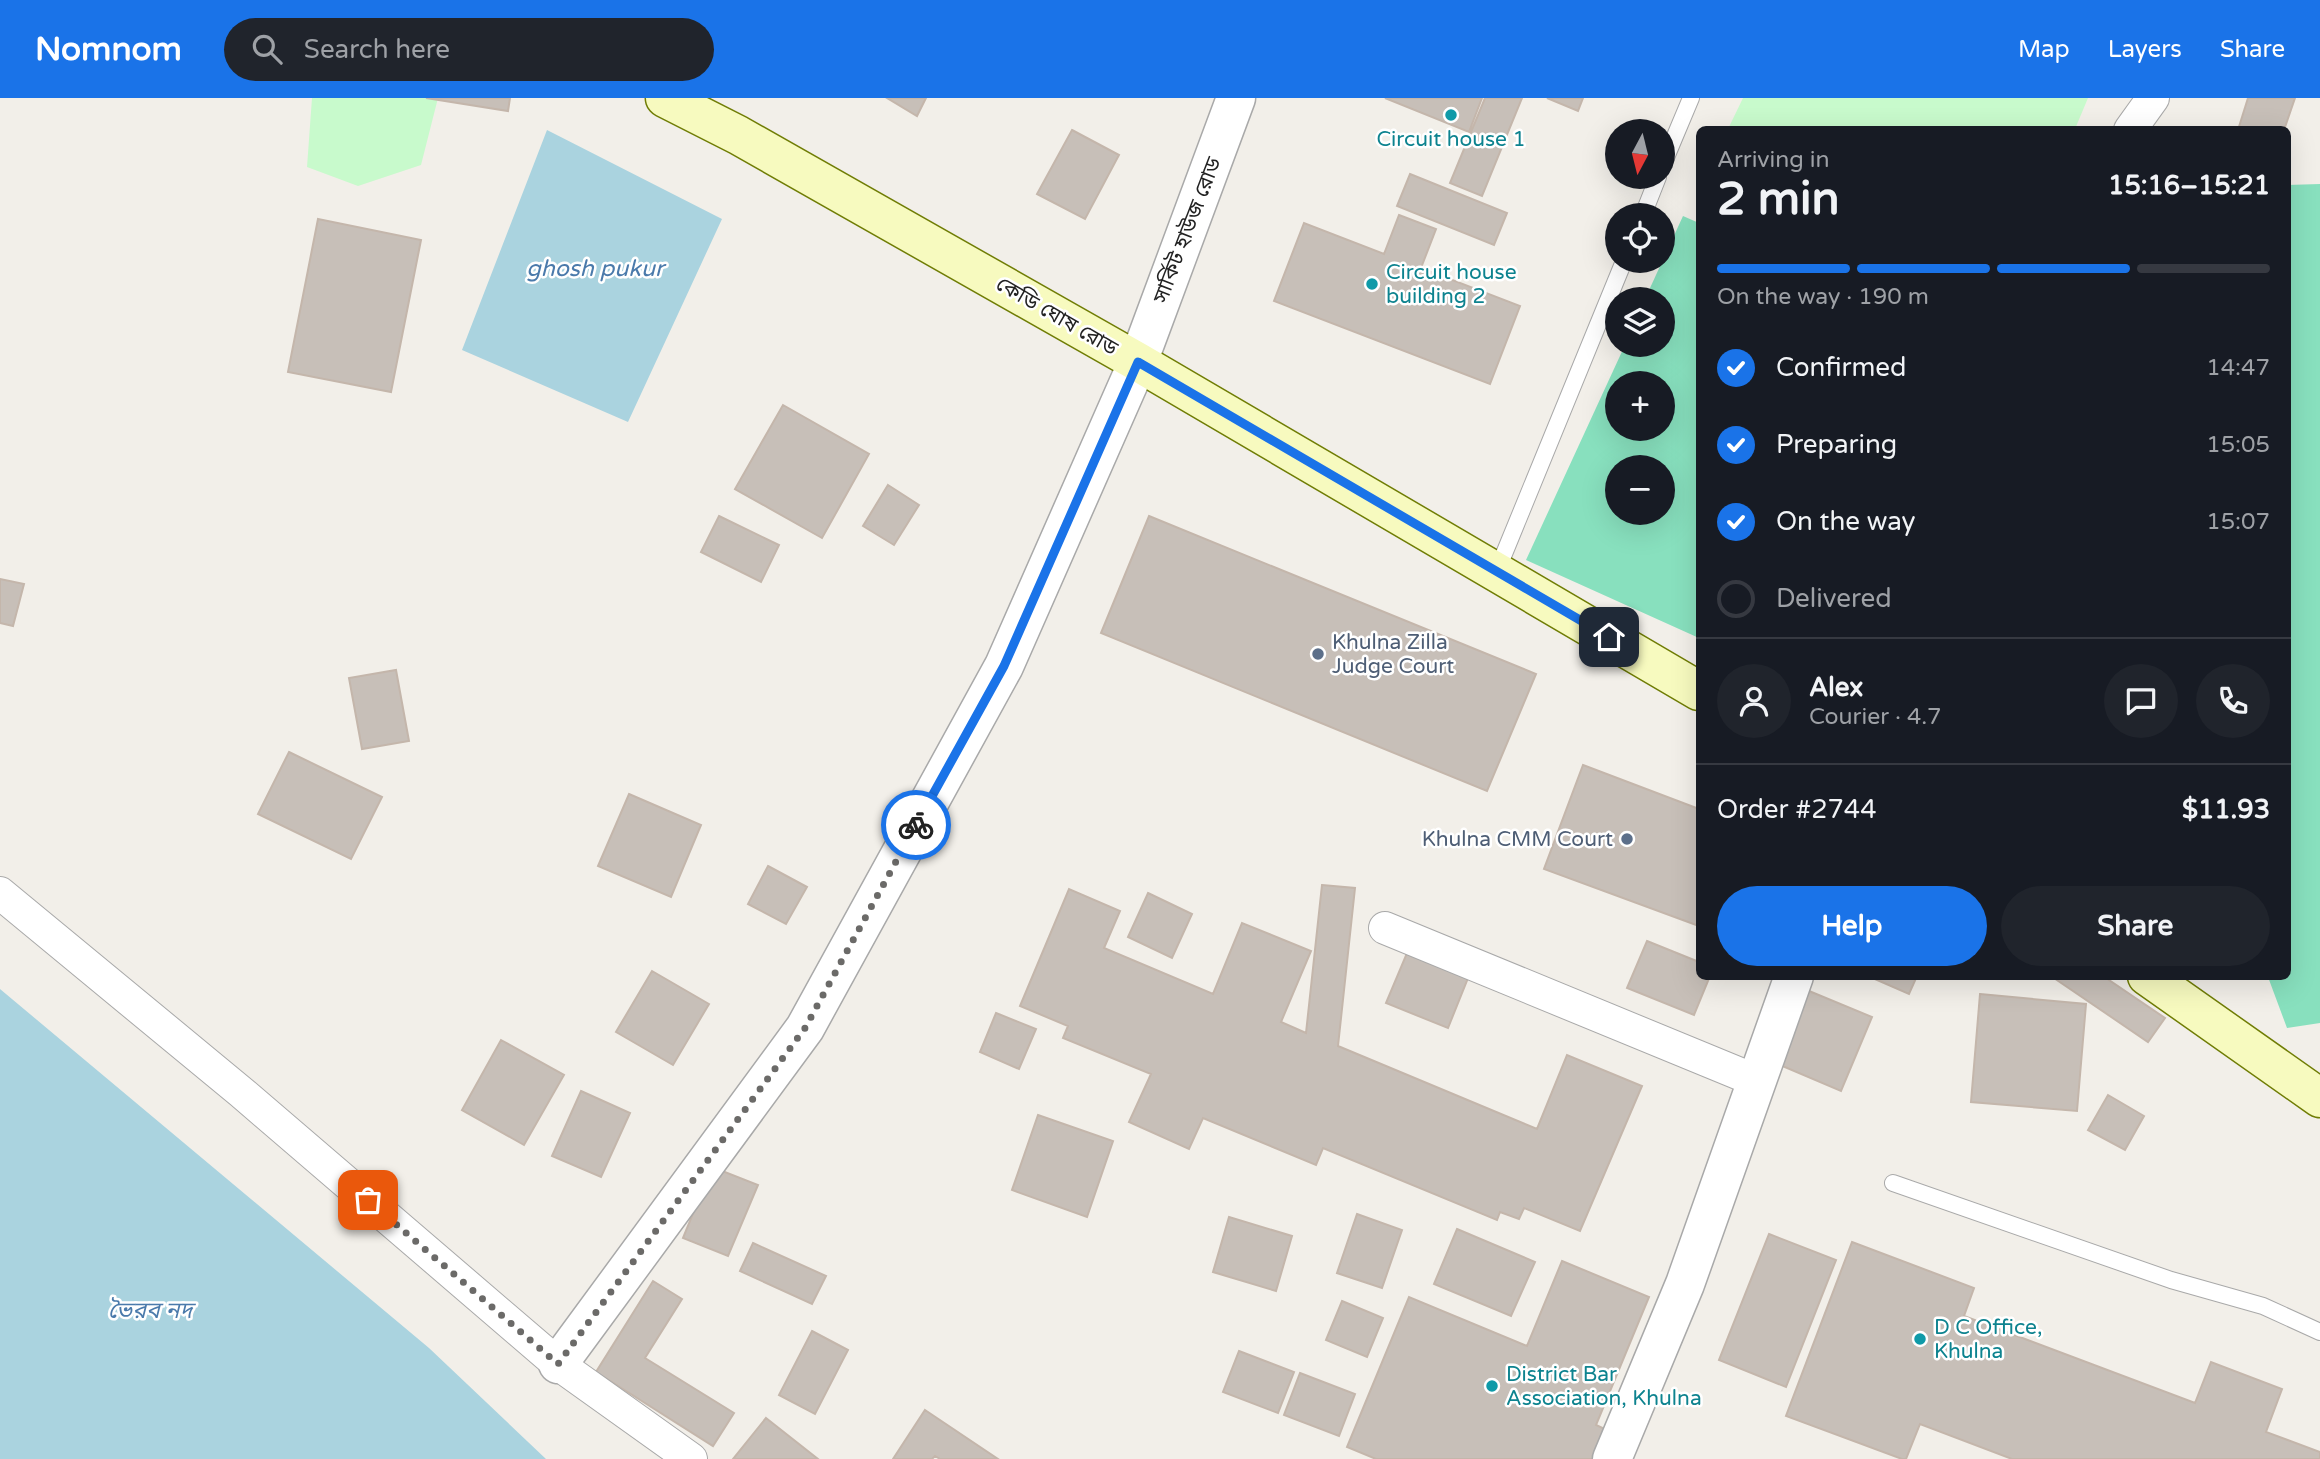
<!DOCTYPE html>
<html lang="en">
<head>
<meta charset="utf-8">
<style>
  body { margin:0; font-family:"Varela Round","Noto Sans Bengali",sans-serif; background:#20242c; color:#f1f3f6; height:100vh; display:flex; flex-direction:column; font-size:26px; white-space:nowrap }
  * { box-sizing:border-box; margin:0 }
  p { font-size:23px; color:#9ea1a6 }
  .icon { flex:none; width:38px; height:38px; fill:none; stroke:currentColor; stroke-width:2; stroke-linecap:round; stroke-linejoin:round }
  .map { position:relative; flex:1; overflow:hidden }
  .sheet { position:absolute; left:1696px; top:28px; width:595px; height:854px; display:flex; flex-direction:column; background:#171b24; border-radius:10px; box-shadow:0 7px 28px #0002 }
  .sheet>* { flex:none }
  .needle { width:46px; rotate:187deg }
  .buttons { position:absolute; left:1605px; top:21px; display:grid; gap:14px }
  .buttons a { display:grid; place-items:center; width:70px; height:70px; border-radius:50%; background:#171b24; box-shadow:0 7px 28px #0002; font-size:35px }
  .pin { position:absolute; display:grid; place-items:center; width:60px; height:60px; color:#fff; margin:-30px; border-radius:14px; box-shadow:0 4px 10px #0006 }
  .courier { position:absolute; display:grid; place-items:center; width:70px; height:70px; margin:-35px; border:5px solid #1a73e8; border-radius:50%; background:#fff; color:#222; box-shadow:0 2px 9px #0007 }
  .summary em { font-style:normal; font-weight:700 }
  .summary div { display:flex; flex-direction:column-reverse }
  .summary { display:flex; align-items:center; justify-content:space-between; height:119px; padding:0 21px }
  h1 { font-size:46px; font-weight:700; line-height:52px }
  .bar { display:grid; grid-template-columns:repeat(4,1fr); gap:10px 7px; align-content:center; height:84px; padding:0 21px }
  .bar i { height:9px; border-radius:5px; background:#363941 }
  .bar .current { background:#1a73e8 }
  .bar p { grid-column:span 4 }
  .line { display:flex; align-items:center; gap:18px; padding:0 21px; border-top:2px solid #363941 }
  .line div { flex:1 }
  .round { display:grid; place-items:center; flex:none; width:74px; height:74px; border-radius:37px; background:#20242c }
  ol { padding:0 21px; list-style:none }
  li { display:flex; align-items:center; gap:21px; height:77px }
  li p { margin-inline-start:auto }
  li .icon { padding:7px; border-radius:50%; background:#1a73e8; color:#fff; stroke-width:4 }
  li:last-child { color:#9ea1a6 }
  li i { width:38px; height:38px; border:4px solid #363941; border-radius:50% }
  .button { display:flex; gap:14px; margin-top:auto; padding:14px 21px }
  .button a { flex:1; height:80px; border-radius:42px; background:#1a73e8; color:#fff; font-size:28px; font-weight:700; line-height:80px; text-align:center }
  .button a+a { background:#20242c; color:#f1f3f6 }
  header { display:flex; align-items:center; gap:42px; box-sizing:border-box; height:98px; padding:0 35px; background:#1a73e8; color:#fff }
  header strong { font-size:33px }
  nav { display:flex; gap:38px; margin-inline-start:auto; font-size:24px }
  .search { width:490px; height:63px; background:#20242c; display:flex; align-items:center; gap:18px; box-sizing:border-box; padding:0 24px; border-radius:38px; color:#9ea1a6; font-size:26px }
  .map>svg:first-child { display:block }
</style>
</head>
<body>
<header>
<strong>Nomnom</strong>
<div class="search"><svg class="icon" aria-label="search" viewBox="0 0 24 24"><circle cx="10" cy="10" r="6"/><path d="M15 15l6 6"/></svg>Search here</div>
<nav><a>Map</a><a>Layers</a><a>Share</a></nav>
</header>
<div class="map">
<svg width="2320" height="1361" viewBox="0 0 2320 1361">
  <rect width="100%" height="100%" fill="#f2efe9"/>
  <!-- park -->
  <path fill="#c8facc" d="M312 0H438L421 67 358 88 307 69Z
    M1743 0H2088L2075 31H1728Z"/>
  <!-- pitch -->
  <path fill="#88e0be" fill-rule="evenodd" d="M2320 86V925L2287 930 2268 879 2287 878V87Z
    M1683 118 1699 125V540L1526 462 1625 247H1662V201H1645ZM1617 285H1662V331H1617ZM1617 369H1662V415H1617Z"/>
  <!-- water -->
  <path fill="#aad3df" d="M547 32 722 121 628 324 462 252Z
    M0 891 429 1250 546 1361H0Z"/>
  <!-- building -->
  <path fill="#c7bfb8" stroke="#c4b6ab" stroke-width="2" d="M426 0H510L508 13Z
    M887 0H926L917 18Z
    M1385 0H1482L1469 34Z
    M1485 0H1522L1482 98 1450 85Z
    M1547 0H1583L1578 13Z
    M2248 0H2295L2284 32H2238Z
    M1072 32 1119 57 1085 121 1037 96Z
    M1410 76 1507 115 1494 147 1397 108Z
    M1399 117 1436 131 1421 170 1520 208 1490 286 1274 203 1304 125 1384 156Z
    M318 121 421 142 391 294 288 274Z
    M783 307 869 356 822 440 735 391Z
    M888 387 919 407 894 447 863 428Z
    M719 418 779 447 761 484 701 454Z
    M1149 418 1536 576 1487 693 1101 535Z
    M0 481 24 486 13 528 0 525Z
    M396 572 409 643 362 651 349 580Z
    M289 654 382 699 351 761 258 716Z
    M1583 667 1699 711V828L1544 771Z
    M629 696 701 727 671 799 598 768Z
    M768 768 807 789 786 826 748 806Z
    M1322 787 1355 790 1338 948 1537 1031 1567 957 1642 988 1580 1133 1524 1110 1519 1121 1500 1114 1497 1122 1323 1050 1316 1067 1203 1020 1189 1051 1129 1024 1151 976 1063 940 1068 928 1020 908 1069 791 1120 813 1104 850 1213 896 1242 825 1311 853 1281 924 1306 935Z
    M1148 795 1192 816 1172 860 1128 839Z
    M1647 843 1699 864V878H1710L1694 917 1627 890Z
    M1407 855 1468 880 1448 930 1386 905Z
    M652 873 709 906 673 967 616 934Z
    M1868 878H1917L1909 896Z
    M2051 878H2103L2165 920 2148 944Z
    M1797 888 1872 919 1841 993 1766 961Z
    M1980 896 2086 906 2077 1013 1971 1004Z
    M996 915 1036 931 1019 971 980 954Z
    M501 942 564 977 524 1047 462 1012Z
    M581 993 630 1015 601 1079 552 1058Z
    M2108 997 2144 1018 2125 1052 2088 1032Z
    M1038 1017 1113 1043 1087 1119 1012 1092Z
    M712 1069 758 1087 728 1158 683 1140Z
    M1357 1116 1402 1132 1382 1190 1337 1175Z
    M1229 1119 1292 1138 1276 1193 1213 1174Z
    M1457 1131 1535 1164 1511 1218 1434 1186Z
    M1769 1136 1836 1162 1786 1289 1719 1262Z
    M1852 1144 1974 1190 1964 1218 2195 1305 2211 1264 2282 1291 2266 1334 2320 1354V1361H2012L1920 1326 1906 1361H1902L1786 1318Z
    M753 1145 826 1178 812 1206 740 1173Z
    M1562 1163 1649 1199 1596 1327 1609 1333 1598 1361H1376L1347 1349 1409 1199 1527 1248Z
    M653 1183 682 1201 645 1260 734 1315 713 1348 596 1274Z
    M1342 1203 1383 1220 1367 1259 1326 1242Z
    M812 1233 848 1252 815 1316 779 1297Z
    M1239 1253 1294 1274 1278 1315 1223 1294Z
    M1300 1275 1355 1296 1339 1338 1284 1317Z
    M925 1312 998 1361H940L935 1358 932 1361H893Z
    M766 1320 818 1361H733Z"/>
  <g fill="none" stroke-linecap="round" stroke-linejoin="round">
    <!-- service casing -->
    <g stroke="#a9a9a9" stroke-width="18">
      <path id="service" d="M1662 69 1691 0
        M1643 117 1658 79
        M1497 473 1624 163
        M1893 1085 2171 1182 2263 1208 2320 1234"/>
    </g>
    <!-- minor casing -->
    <g stroke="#a9a9a9" stroke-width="34">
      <path id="minor" d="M2130 32 2153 0
        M0 795 241 994 558 1266 691 1361
        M1385 830 1757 983"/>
    </g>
    <!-- tertiary casing -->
    <g stroke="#a9a9a9" stroke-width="41">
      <path id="tertiary" d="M558 1266 805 930 1004 568 1138 264 1236 0
        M1612 1361 1685 1186 1794 878"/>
    </g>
    <!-- secondary casing -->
    <g stroke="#707d05" stroke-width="41">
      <path id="secondary" d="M665 0 738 37 1138 264 1699 593
        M2147 878 2320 1000"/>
    </g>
    <!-- service -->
    <use href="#service" stroke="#fff" stroke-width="16"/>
    <!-- minor -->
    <use href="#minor" stroke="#fff" stroke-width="32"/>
    <!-- tertiary -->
    <use href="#tertiary" stroke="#fff" stroke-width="38"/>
    <!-- secondary -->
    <use href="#secondary" stroke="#f7fabf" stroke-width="38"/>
  </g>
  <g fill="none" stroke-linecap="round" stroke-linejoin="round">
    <!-- done -->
    <path stroke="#6b6a68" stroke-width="7" stroke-dasharray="0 12.6" d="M368 1102 558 1266 805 930 916 727"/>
    <!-- route -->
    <path stroke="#1a73e8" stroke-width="9" d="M916 727 1004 568 1138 264 1609 539"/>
  </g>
  <!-- markers -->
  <g fill="#0f9aa8" stroke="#fff" stroke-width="2.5">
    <circle cx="1451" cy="17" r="7"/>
    <circle cx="1372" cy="186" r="7"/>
    <circle cx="1920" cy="1241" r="7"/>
    <circle cx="1492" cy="1288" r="7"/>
  </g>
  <g fill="#5c6f8a" stroke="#fff" stroke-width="2.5">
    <circle cx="1318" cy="556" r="7"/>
    <circle cx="1627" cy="741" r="7"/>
  </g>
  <g text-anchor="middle" stroke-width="5" stroke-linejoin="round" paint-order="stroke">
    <!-- culture labels -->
    <g font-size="21" fill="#0d838f" stroke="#fff" text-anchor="start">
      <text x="1451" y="48" text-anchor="middle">Circuit house 1</text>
      <text x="1386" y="181">Circuit house<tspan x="1386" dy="24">building 2</tspan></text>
      <text x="1934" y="1236">D C Office,<tspan x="1934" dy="24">Khulna</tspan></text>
      <text x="1506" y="1283">District Bar<tspan x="1506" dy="24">Association, Khulna</tspan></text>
    </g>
    <!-- street labels -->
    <g font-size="21" fill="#222" stroke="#fff">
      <text transform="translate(1187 132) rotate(-69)" y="7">সার্কিট হাউজ রোড</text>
      <text transform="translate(1057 218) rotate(30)" y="7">কেডি ঘোষ রোড</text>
    </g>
    <!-- service labels -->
    <g font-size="21" fill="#4e5e75" stroke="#fff" text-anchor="start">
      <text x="1332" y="551">Khulna Zilla<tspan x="1332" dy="24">Judge Court</tspan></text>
      <text x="1613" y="748" text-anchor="end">Khulna CMM Court</text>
    </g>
    <!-- water labels -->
    <g font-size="23" font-style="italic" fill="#4a7aab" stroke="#fff">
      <text x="595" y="178">ghosh pukur</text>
      <text x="150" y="1220">ভৈরব নদ</text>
    </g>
  </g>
</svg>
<div class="buttons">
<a><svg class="needle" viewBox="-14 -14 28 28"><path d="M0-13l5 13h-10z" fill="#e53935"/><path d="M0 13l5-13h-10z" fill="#9ea1a6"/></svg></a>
<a><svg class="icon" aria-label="locate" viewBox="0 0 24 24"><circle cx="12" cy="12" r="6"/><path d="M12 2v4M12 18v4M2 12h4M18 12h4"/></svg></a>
<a><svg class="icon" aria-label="layers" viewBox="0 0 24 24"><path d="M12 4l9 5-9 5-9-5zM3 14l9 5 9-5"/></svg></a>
<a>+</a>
<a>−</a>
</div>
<div class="pin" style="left:368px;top:1102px;background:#ea580c"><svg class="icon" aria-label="bag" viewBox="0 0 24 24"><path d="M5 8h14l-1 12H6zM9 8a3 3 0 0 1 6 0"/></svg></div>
<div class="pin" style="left:1609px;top:539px;background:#1f2937"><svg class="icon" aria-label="home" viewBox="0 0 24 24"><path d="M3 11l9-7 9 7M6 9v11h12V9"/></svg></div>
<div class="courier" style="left:916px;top:727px"><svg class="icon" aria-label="bike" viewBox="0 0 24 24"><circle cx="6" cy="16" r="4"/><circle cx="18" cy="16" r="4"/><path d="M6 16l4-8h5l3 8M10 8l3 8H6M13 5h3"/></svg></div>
<section class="sheet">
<div class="summary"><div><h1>2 min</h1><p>Arriving in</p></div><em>15:16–15:21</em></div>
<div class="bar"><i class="current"></i><i class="current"></i><i class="current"></i><i></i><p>On the way · 190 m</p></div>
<ol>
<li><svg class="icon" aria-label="check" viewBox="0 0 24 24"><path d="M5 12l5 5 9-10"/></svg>Confirmed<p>14:47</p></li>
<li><svg class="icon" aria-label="check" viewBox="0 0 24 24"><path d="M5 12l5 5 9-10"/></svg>Preparing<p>15:05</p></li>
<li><svg class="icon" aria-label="check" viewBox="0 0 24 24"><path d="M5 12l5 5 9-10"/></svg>On the way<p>15:07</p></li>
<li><i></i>Delivered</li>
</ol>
<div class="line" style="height:126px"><a class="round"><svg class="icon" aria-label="person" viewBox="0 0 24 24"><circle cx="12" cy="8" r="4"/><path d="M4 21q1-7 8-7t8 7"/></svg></a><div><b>Alex</b><p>Courier · 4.7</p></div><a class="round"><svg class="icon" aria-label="chat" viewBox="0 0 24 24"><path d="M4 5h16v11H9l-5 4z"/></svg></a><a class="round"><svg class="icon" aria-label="phone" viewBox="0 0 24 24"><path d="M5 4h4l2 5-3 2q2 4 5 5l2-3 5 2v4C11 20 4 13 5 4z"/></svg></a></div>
<div class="line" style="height:91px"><div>Order #2744</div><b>$11.93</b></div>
<div class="button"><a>Help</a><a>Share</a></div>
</section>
</div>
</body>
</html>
